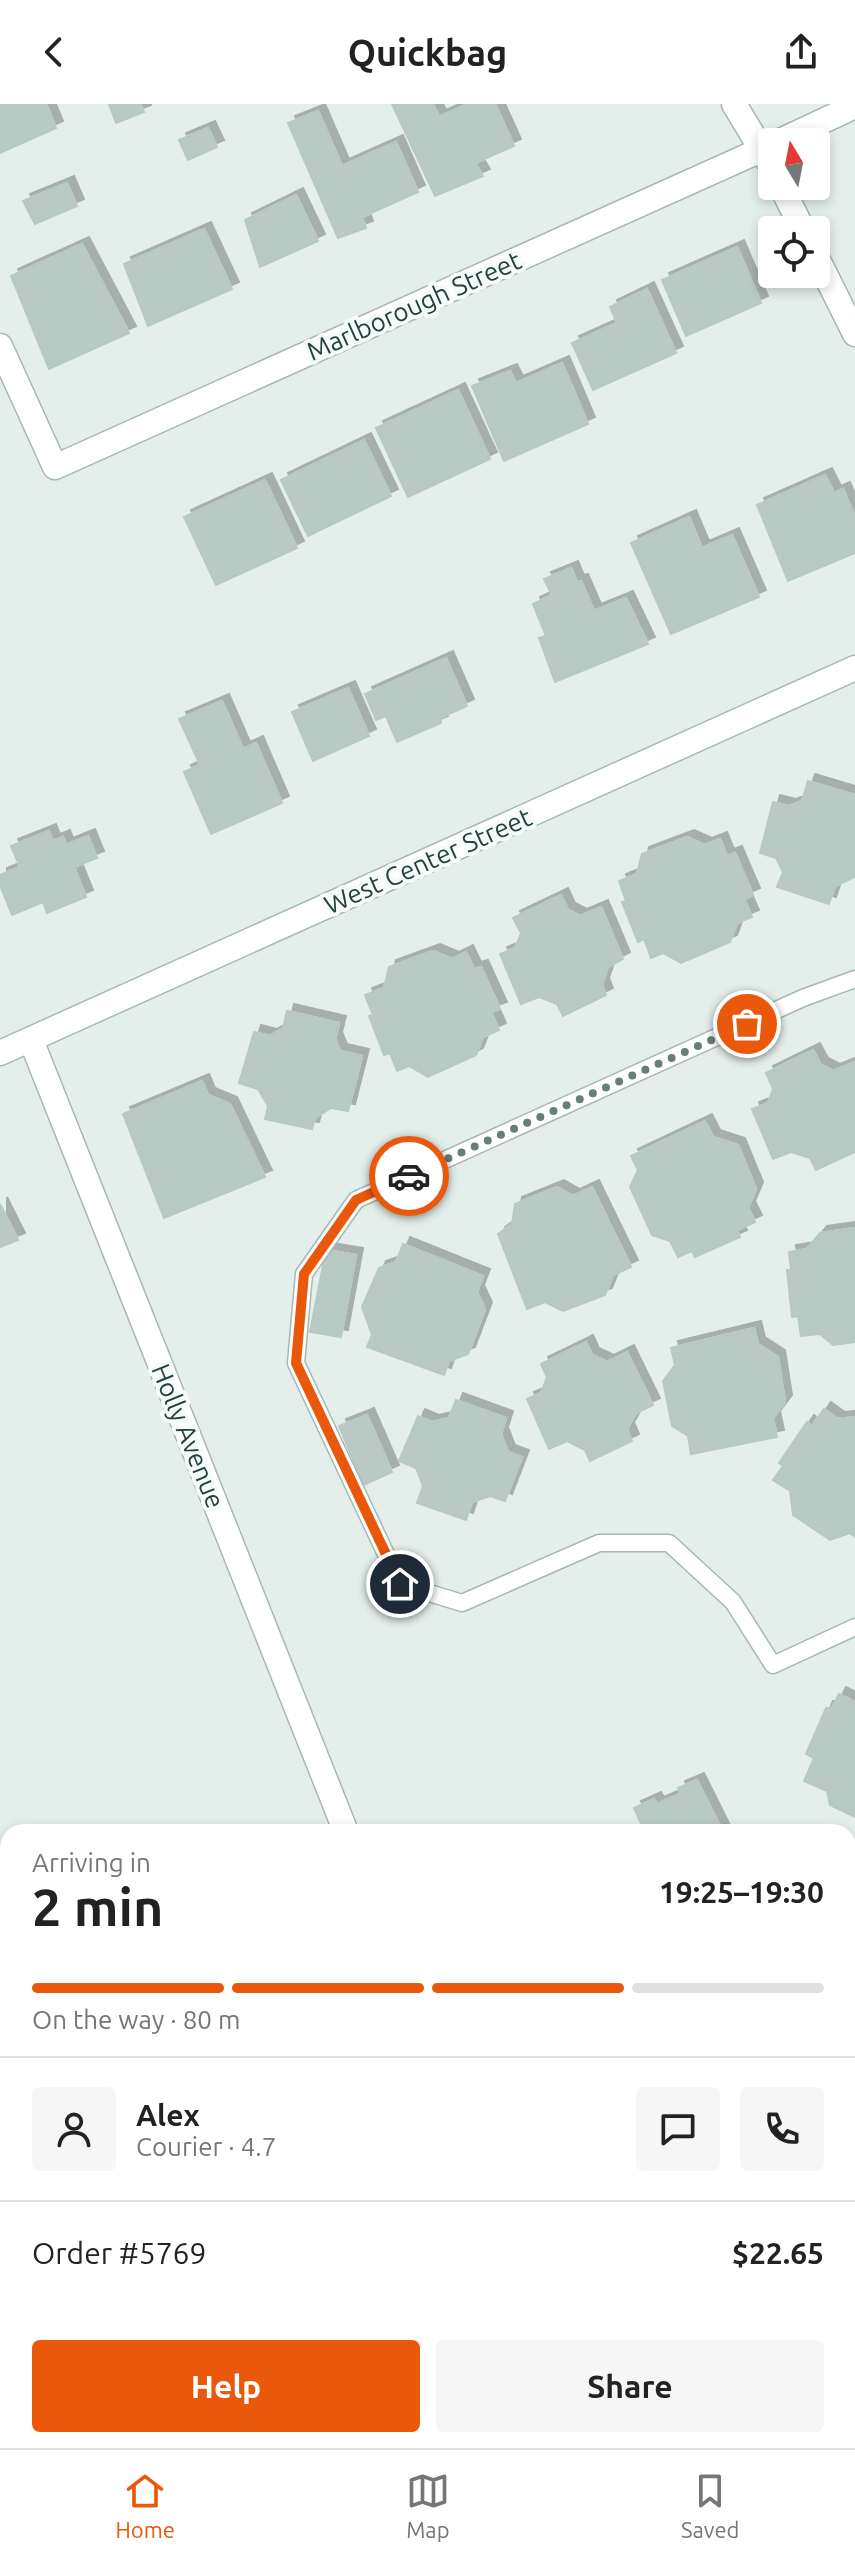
<!DOCTYPE html>
<html lang="en">
<head>
<meta charset="utf-8">
<style>
  body { margin:0; font-family:Ubuntu,sans-serif; background:#f6f6f6; color:#222; height:100vh; display:flex; flex-direction:column; font-size:30px; white-space:nowrap }
  * { box-sizing:border-box; margin:0 }
  p { font-size:26px; color:#767676 }
  .icon { flex:none; width:44px; height:44px; fill:none; stroke:currentColor; stroke-width:2; stroke-linecap:round; stroke-linejoin:round }
  .map { position:relative; flex:1; overflow:hidden }
  .details { position:absolute; left:0px; top:1720px; width:856px; height:624px; display:flex; flex-direction:column; background:#fff; border-radius:24px 24px 0 0; box-shadow:0 4px 12px #0003 }
  .details>* { flex:none }
  .needle { width:52px; rotate:350deg }
  .controls { position:absolute; left:758px; top:24px; display:grid; gap:16px }
  .controls a { display:grid; place-items:center; width:72px; height:72px; border-radius:8px; background:#fff; box-shadow:0 4px 12px #0003; font-size:40px }
  .pin { position:absolute; display:grid; place-items:center; width:68px; height:68px; color:#fff; margin:-34px; border:4px solid #fff; border-radius:50%; box-shadow:0 2px 8px #0007 }
  .courier { position:absolute; display:grid; place-items:center; width:80px; height:80px; margin:-40px; border:6px solid #ea580c; border-radius:50%; background:#fff; color:#222; box-shadow:0 2px 10px #0007 }
  .summary em { font-style:normal; font-weight:700 }
  .summary div { display:flex; flex-direction:column-reverse }
  .summary { display:flex; align-items:center; justify-content:space-between; height:136px; padding:0 32px }
  h1 { font-size:52px; font-weight:700; line-height:60px }
  .bar { display:grid; grid-template-columns:repeat(4,1fr); gap:12px 8px; align-content:center; height:96px; padding:0 32px }
  .bar i { height:10px; border-radius:6px; background:#e0e0e0 }
  .bar .active { background:#ea580c }
  .bar p { grid-column:span 4 }
  .line { display:flex; align-items:center; gap:20px; padding:0 32px; border-top:2px solid #e0e0e0 }
  .line div { flex:1 }
  .round { display:grid; place-items:center; flex:none; width:84px; height:84px; border-radius:8px; background:#f6f6f6 }
  .primary-button { display:flex; gap:16px; margin-top:auto; padding:16px 32px }
  .primary-button a { flex:1; height:92px; border-radius:8px; background:#ea580c; color:#fff; font-size:32px; font-weight:700; line-height:92px; text-align:center }
  .primary-button a+a { background:#f6f6f6; color:#222 }
  header { display:flex; justify-content:space-between; align-items:center; height:104px; padding:0 32px; background:#fff; font-size:36px; font-weight:700 }
  .tabs { display:flex; justify-content:space-around; align-items:center; height:112px; border-top:2px solid #e0e0e0; background:#fff; font-size:22px; color:#767676 }
  .tabs a { display:grid; justify-items:center; gap:4px }
  .tabs .active { color:#ea580c }
  .map>svg:first-child { display:block }
</style>
</head>
<body>
<header><svg class="icon" aria-label="back" viewBox="0 0 24 24"><path d="M15 5l-7 7 7 7"/></svg>Quickbag<svg class="icon" aria-label="share" viewBox="0 0 24 24"><path d="M12 15V3M7 8l5-5 5 5M5 13v7h14v-7"/></svg></header>
<div class="map">
<svg width="855" height="2344" viewBox="0 0 855 2344">
  <defs>
    <filter id="shadow"><feDropShadow dx="7" dy="-7" stdDeviation="0" flood-color="#0004"/></filter>
  </defs>
  <rect width="100%" height="100%" fill="#e4efec"/>
  <!-- green -->
  <path fill="#bce1cc" d="M855 1906V2344H338L340 2336H848V1909Z"/>
  <!-- building -->
  <path fill="#b9cac5" stroke="#b6c9c4" stroke-width="2" filter="url(#shadow)" d="M0 0H46L56 24 0 49Z
    M109 0H140L144 8 116 19Z
    M392 0H433L439 13 468 0H495L514 42 475 59 483 72 435 92Z
    M318 7 342 62 396 38 418 88 362 113 366 124 338 134 288 19Z
    M208 24 217 43 188 56 179 36Z
    M67 79 77 102 35 120 23 97Z
    M296 91 318 137 260 163 245 116Z
    M204 125 232 185 148 222 124 160Z
    M82 140 129 229 49 265 11 172Z
    M737 143 761 199 686 232 662 176Z
    M647 185 676 249 593 286 572 239 617 219 610 203Z
    M562 259 588 320 504 357 472 282 510 267 516 279Z
    M458 286 490 355 408 393 376 324Z
    M364 336 391 392 308 432 281 376Z
    M825 371 834 389 843 385 855 413V449L788 477 757 401Z
    M265 376 297 444 216 481 184 413Z
    M689 413 702 444 732 431 759 493 671 530 631 439Z
    M571 464 577 478 581 477 594 507 626 494 648 540 555 578 539 534 546 532 533 500 552 491 544 475Z
    M446 554 467 602 440 614 441 619 397 638 386 612 376 616 365 590Z
    M348 584 369 632 313 657 292 608Z
    M222 597 243 645 256 639 282 699 211 730 184 668 200 661 179 615Z
    M808 677 855 691V773L835 782 829 800 777 783 783 768 776 754 760 749 773 698 789 702 802 697Z
    M49 727 53 737 63 733 66 741 88 732 97 754 74 763 86 793 47 809 43 798 12 811 0 781V771L20 763 11 742Z
    M687 733 705 741 720 735 727 752 735 749 753 791 744 795 752 813 737 819 730 838 681 859 663 849 651 854 644 835 638 838 622 798 626 797 619 777 637 770 642 750Z
    M561 791 568 806 580 812 601 803 623 855 608 863 602 881 606 891 563 912 557 900 539 893 521 900 500 850 515 844 521 829 513 814Z
    M433 847 452 855 466 848 474 865 481 863 500 905 491 908 499 926 483 933 476 951 428 973 409 962 397 967 390 949 384 951 369 912 373 911 365 891 384 884 389 863Z
    M287 907 339 919 335 935 340 947 362 952 348 1007 331 1004 315 1014 312 1025 265 1015 268 1002 258 985 239 979 254 928 270 932 283 924Z
    M813 946 821 961 833 967 855 958V1048L816 1066 810 1054 791 1048 773 1055 752 1005 768 999 773 985 766 969Z
    M202 977 208 991 230 1000 265 1073 164 1114 123 1010Z
    M705 1017 713 1033 738 1041 756 1085 748 1104 755 1118 737 1126 740 1133 695 1153 692 1147 678 1153 670 1137 652 1131 630 1083 638 1066 631 1052Z
    M557 1083 573 1092 592 1083 631 1163 613 1171 605 1191 563 1207 545 1198 527 1205 498 1130 512 1120 515 1100Z
    M0 1100 18 1136 0 1143Z
    M855 1124V1238L833 1241 820 1230 801 1232 798 1212 792 1213 787 1166H791L789 1148 807 1145 820 1129Z
    M403 1140 483 1172 477 1188 485 1205 468 1250 449 1257 444 1271 367 1243 372 1231 362 1203 379 1164 396 1158Z
    M326 1146 356 1151 341 1233 310 1228Z
    M754 1224 758 1240 778 1253 785 1298 773 1314 777 1333 691 1350 688 1332 672 1322 663 1277 675 1261 671 1244Z
    M586 1238 592 1251 607 1258 627 1248 653 1301 636 1309 627 1325 632 1337 590 1357 585 1346 567 1337 549 1345 527 1295 541 1289 547 1273 541 1260Z
    M456 1296 506 1314 501 1330 508 1348 522 1353 505 1397 490 1392 472 1398 466 1416 417 1399 423 1382 416 1364 399 1357 418 1312 432 1318 449 1314Z
    M824 1305 838 1315 855 1313V1433L850 1429 830 1436 793 1411 790 1387 773 1376 783 1362 779 1359 807 1318 812 1322Z
    M367 1311 392 1368 364 1381 339 1322Z
    M839 1590 855 1598V1713L830 1701 827 1687 804 1677 814 1654 806 1650 826 1604H832Z
    M697 1676 723 1728H645L634 1704 654 1695 657 1700 680 1690 678 1684Z
    M8 2021V2089L0 2077V2026Z"/>
  <g fill="none" stroke-linecap="round" stroke-linejoin="round">
    <!-- lane casing -->
    <g stroke="#a6b8b4" stroke-width="19">
      <path id="lane" d="M855 875 803 894 356 1096 304 1170 296 1259 400 1480 462 1499 599 1439H669L733 1498 773 1561 855 1523"/>
    </g>
    <!-- street casing -->
    <g stroke="#a6b8b4" stroke-width="27">
      <path id="street" d="M734 0 772 63
        M778 38 855 2
        M781 82 803 126
        M816 152 855 230
        M0 242 55 363 772 41
        M31 936 346 1728
        M630 2336 635 2344"/>
    </g>
    <!-- secondary casing -->
    <g stroke="#a2bbb6" stroke-width="27">
      <path id="secondary" d="M0 949 855 564
        M848 1839 855 1835
        M264 2344 266 2336"/>
    </g>
    <!-- lane -->
    <use href="#lane" stroke="#fff" stroke-width="16"/>
    <!-- street -->
    <use href="#street" stroke="#fff" stroke-width="24"/>
    <!-- secondary -->
    <use href="#secondary" stroke="#fff" stroke-width="24"/>
  </g>
  <g fill="none" stroke-linecap="round" stroke-linejoin="round">
    <!-- done -->
    <path stroke="#667f7b" stroke-width="8" stroke-dasharray="0 14.4" d="M409 1072 747 920"/>
    <!-- route -->
    <path stroke="#ea580c" stroke-width="10" d="M400 1480 296 1259 304 1170 356 1096 409 1072"/>
  </g>
  <g text-anchor="middle" stroke-width="8" stroke-linejoin="round" paint-order="stroke">
    <!-- street labels -->
    <g font-size="26" fill="#22423e" stroke="#f5fbf9">
      <text transform="translate(414 202) rotate(-24)" y="9">Marlborough Street</text>
      <text transform="translate(428 757) rotate(-24)" y="9">West Center Street</text>
      <text transform="translate(188 1332) rotate(68)" y="9">Holly Avenue</text>
    </g>
  </g>
</svg>
<div class="controls">
<a><svg class="needle" viewBox="-14 -14 28 28"><path d="M0-13l5 13h-10z" fill="#e53935"/><path d="M0 13l5-13h-10z" fill="#767676"/></svg></a>
<a><svg class="icon" aria-label="locate" viewBox="0 0 24 24"><circle cx="12" cy="12" r="6"/><path d="M12 2v4M12 18v4M2 12h4M18 12h4"/></svg></a>
</div>
<div class="pin" style="left:747px;top:920px;background:#ea580c"><svg class="icon" aria-label="bag" viewBox="0 0 24 24"><path d="M5 8h14l-1 12H6zM9 8a3 3 0 0 1 6 0"/></svg></div>
<div class="pin" style="left:400px;top:1480px;background:#1f2937"><svg class="icon" aria-label="home" viewBox="0 0 24 24"><path d="M3 11l9-7 9 7M6 9v11h12V9"/></svg></div>
<div class="courier" style="left:409px;top:1072px"><svg class="icon" aria-label="car" viewBox="0 0 24 24"><path d="M5 17H2v-5l4-1 3-4h7l3 4 3 1v5h-3M9 17h6M6 11h13"/><circle cx="7" cy="17" r="2"/><circle cx="17" cy="17" r="2"/></svg></div>
<section class="details">
<div class="summary"><div><h1>2 min</h1><p>Arriving in</p></div><em>19:25–19:30</em></div>
<div class="bar"><i class="active"></i><i class="active"></i><i class="active"></i><i></i><p>On the way · 80 m</p></div>
<div class="line" style="height:144px"><a class="round"><svg class="icon" aria-label="person" viewBox="0 0 24 24"><circle cx="12" cy="8" r="4"/><path d="M4 21q1-7 8-7t8 7"/></svg></a><div><b>Alex</b><p>Courier · 4.7</p></div><a class="round"><svg class="icon" aria-label="chat" viewBox="0 0 24 24"><path d="M4 5h16v11H9l-5 4z"/></svg></a><a class="round"><svg class="icon" aria-label="phone" viewBox="0 0 24 24"><path d="M5 4h4l2 5-3 2q2 4 5 5l2-3 5 2v4C11 20 4 13 5 4z"/></svg></a></div>
<div class="line" style="height:104px"><div>Order #5769</div><b>$22.65</b></div>
<div class="primary-button"><a>Help</a><a>Share</a></div>
</section>
</div>
<nav class="tabs">
<a class="active"><svg class="icon" aria-label="home" viewBox="0 0 24 24"><path d="M3 11l9-7 9 7M6 9v11h12V9"/></svg>Home</a>
<a><svg class="icon" aria-label="map" viewBox="0 0 24 24"><path d="M3 6l6-2 6 2 6-2v14l-6 2-6-2-6 2zM9 4v14M15 6v14"/></svg>Map</a>
<a><svg class="icon" aria-label="saved" viewBox="0 0 24 24"><path d="M7 4h10v16l-5-4-5 4z"/></svg>Saved</a>
</nav>
</body>
</html>
